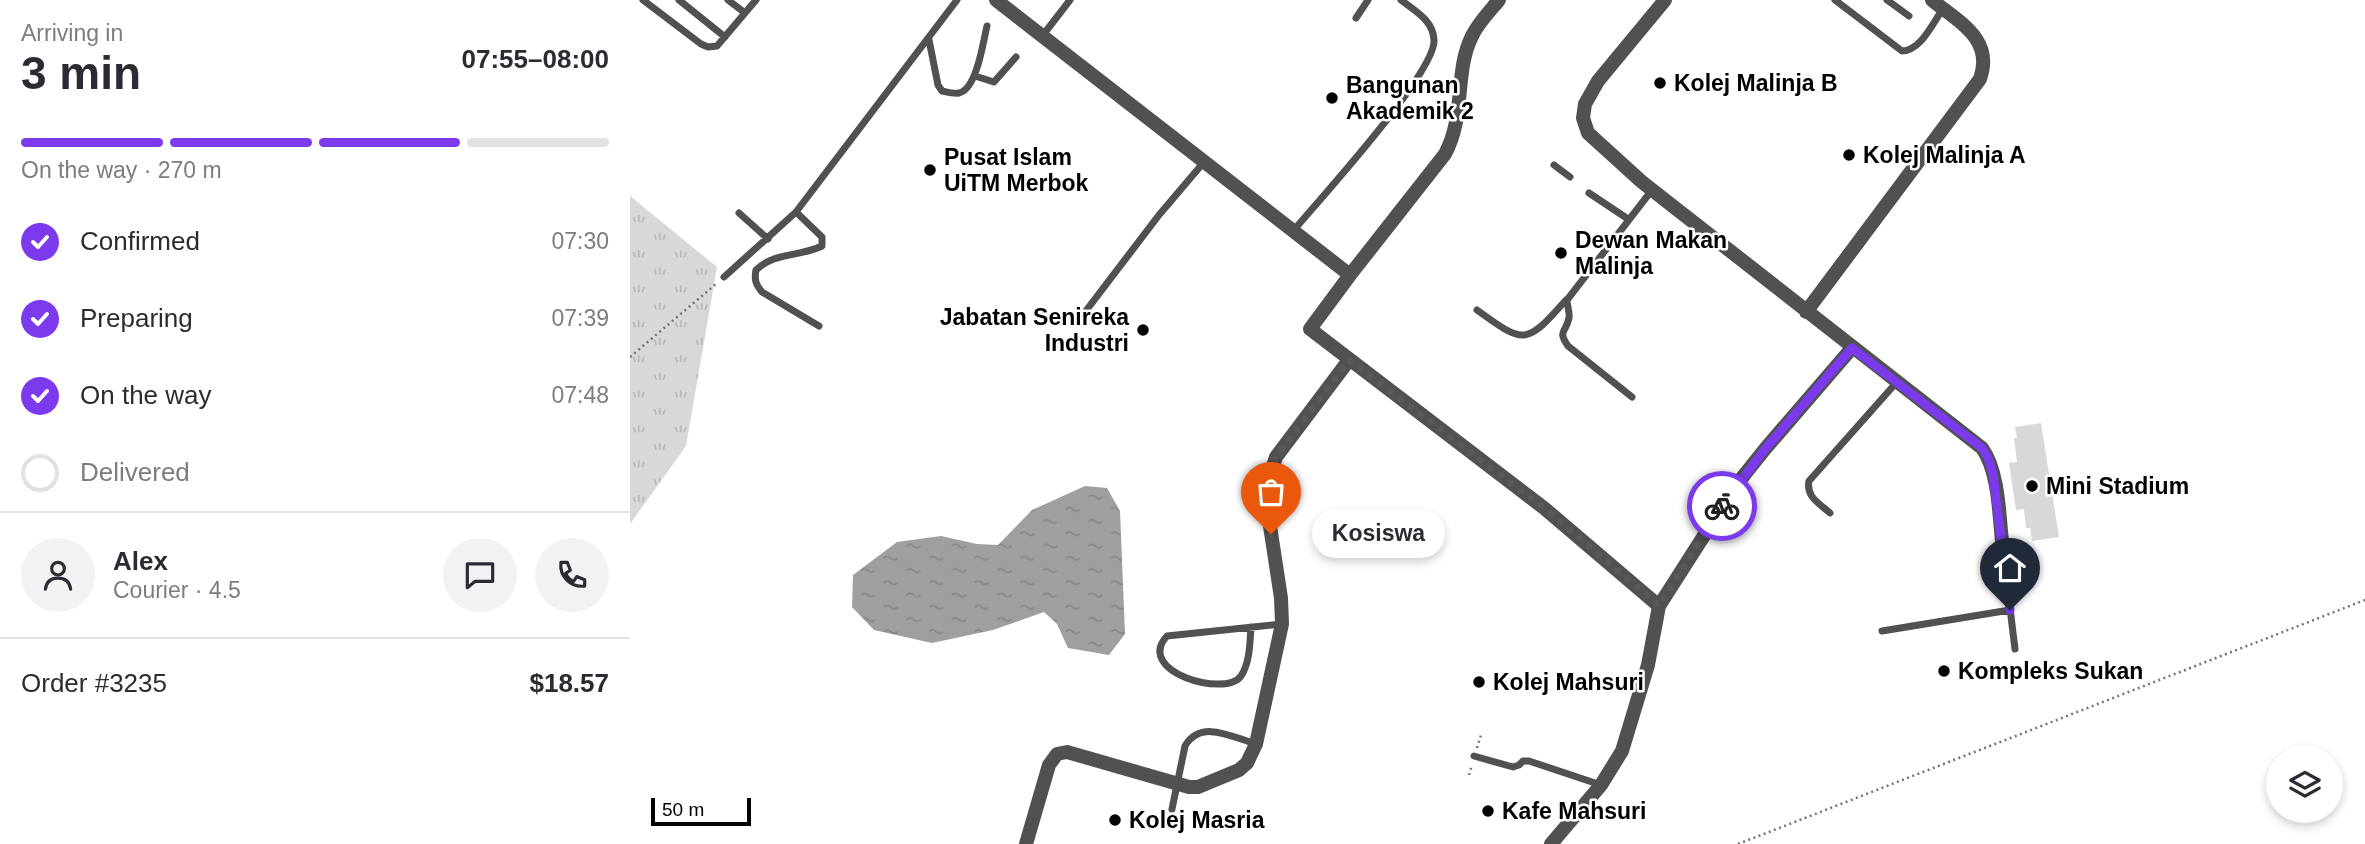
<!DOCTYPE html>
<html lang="en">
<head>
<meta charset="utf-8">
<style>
  body { margin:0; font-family:Helvetica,sans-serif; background:#f2f2f3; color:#2b2b33; height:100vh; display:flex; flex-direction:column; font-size:26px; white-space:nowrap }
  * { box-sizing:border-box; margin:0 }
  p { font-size:23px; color:#7c7c81 }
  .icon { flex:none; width:38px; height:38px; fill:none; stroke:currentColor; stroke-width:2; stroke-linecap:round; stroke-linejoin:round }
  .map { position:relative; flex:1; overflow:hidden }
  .details { display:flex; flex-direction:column; background:#fff; width:630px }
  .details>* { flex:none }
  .controls { position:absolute; left:1636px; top:746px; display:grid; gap:14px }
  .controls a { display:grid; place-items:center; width:77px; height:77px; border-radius:50%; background:#fff; box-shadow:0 4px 10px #0003; font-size:35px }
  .scale { position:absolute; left:21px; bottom:18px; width:100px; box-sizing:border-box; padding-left:7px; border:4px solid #000; border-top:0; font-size:19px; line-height:24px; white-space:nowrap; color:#000; -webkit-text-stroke:5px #fff; paint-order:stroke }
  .pin { position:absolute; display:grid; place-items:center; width:60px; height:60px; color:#fff; margin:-72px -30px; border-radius:50% 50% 50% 0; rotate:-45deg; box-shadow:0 0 7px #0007 }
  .pin .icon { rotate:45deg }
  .courier { position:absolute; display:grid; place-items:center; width:70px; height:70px; margin:-35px; border:5px solid #7c3aed; border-radius:50%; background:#fff; color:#222; box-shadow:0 2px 9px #0007 }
  .bubble { position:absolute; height:49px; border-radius:24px; background:#fff; box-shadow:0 4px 10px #0003; font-size:23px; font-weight:800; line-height:49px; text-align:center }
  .head em { font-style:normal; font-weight:800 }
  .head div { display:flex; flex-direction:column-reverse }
  .head { display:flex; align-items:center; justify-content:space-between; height:119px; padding:0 21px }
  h1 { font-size:46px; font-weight:800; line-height:52px }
  .bar { display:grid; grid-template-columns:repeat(4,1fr); gap:10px 7px; align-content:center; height:84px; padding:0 21px }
  .bar i { height:9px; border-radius:5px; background:#e1e1e2 }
  .bar .on { background:#7c3aed }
  .bar p { grid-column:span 4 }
  .line { display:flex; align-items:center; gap:18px; padding:0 21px; border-top:2px solid #e1e1e2 }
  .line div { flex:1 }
  .round { display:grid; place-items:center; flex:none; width:74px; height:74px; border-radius:37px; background:#f2f2f3 }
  ol { padding:0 21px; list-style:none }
  li { display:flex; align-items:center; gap:21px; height:77px }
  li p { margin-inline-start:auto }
  li .icon { padding:7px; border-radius:50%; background:#7c3aed; color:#fff; stroke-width:4 }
  li:last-child { color:#7c7c81 }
  li i { width:38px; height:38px; border:4px solid #e1e1e2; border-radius:50% }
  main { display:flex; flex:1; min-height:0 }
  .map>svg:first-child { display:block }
</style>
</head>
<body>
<main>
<section class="details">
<div class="head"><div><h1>3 min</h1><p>Arriving in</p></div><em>07:55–08:00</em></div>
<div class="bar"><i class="on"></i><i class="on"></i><i class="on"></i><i></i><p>On the way · 270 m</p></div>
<ol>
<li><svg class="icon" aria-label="check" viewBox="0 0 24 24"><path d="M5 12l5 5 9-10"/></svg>Confirmed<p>07:30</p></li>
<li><svg class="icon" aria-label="check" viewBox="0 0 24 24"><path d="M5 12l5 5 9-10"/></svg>Preparing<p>07:39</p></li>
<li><svg class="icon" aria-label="check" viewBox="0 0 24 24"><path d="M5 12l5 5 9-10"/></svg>On the way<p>07:48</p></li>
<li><i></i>Delivered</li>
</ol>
<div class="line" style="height:126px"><a class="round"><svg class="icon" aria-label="person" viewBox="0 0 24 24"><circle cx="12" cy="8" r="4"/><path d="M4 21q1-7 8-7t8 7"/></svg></a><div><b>Alex</b><p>Courier · 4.5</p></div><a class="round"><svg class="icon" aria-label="chat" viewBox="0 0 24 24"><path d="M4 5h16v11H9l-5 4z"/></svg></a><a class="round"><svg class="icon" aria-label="phone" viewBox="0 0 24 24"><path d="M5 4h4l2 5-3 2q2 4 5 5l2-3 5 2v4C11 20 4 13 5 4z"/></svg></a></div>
<div class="line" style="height:91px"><div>Order #3235</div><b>$18.57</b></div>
</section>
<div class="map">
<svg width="1735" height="844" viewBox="0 0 1735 844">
  <defs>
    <pattern id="grass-tufts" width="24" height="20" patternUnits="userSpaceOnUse" patternTransform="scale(1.75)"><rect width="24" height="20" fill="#d8d8d8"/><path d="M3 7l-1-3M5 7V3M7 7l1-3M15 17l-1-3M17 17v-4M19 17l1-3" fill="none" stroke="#b8b8b8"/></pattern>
    <pattern id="water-ripples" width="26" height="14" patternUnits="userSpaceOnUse" patternTransform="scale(1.75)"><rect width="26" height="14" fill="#9f9f9f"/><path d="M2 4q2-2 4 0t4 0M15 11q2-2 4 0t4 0" fill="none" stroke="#878787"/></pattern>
  </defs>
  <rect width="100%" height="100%" fill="#fff"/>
  <!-- grass -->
  <path fill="url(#grass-tufts)" d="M0 196 87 267 56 446 0 524Z"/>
  <!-- garden -->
  <path fill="#d8d8d8" d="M1411 423 1429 537 1402 541 1400 528H1396L1394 509 1386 510 1379 463 1387 462 1384 438H1387L1385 427Z"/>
  <!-- water -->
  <path fill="url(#water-ripples)" d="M455 486 477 488 490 511 495 634 479 655 438 648 427 624 414 612 363 630 302 643 244 630 222 607 223 575 267 542 311 536 347 544 368 545 402 510Z"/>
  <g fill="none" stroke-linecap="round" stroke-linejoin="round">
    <!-- path -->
    <path stroke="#737373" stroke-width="2.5" stroke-dasharray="2 3.5" stroke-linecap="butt" d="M0 357 86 284
      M847 748 851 735
      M839 775 842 765
      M1108 844 1735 600"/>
    <!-- service -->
    <path stroke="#515151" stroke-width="7" d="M13 0 71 44 78 47 87 46 126 0
      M49 0 95 37
      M98 0 115 13
      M1205 0 1272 51C1291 51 1303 22 1313 9
      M1257 0 1279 16
      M726 18 738 0
      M413 35 440 0
      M299 40 308 85 312 91C317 92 324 94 329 93 347 89 353 42 357 26
      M345 76 364 82 386 57
      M924 165 940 177
      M959 193 998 219
      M166 212 192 237V246C170 257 144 252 126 270 124 280 126 285 132 292L189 326
      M109 213 138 239
      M664 230C690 199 806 72 804 40 803 20 785 11 771 0
      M94 277 166 212 327 0
      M847 310C895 345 896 345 936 300
      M452 316 529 215 574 162
      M1002 397 938 346C927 330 936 333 939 318 940 312 937 306 937 300L1022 190
      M1200 513C1189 503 1176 497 1179 481L1266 383
      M1373 551 1385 649
      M621 627C620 641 620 663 611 676 596 698 504 672 537 636L651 624
      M1252 631 1380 610
      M844 756 883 767 889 765 893 761H899L971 785
      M542 809 555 746C571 719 602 737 626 744"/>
    <!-- minor -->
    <path stroke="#515151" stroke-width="14" d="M366 0 720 275 815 154C836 115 824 72 842 36 848 23 860 11 869 0
      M1035 0 968 81 955 104 953 118 958 133 1012 182 1352 448C1370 473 1369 520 1373 551
      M720 275 680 329 914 508 1029 606
      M1176 312 1350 79C1364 39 1330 23 1302 0
      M396 844 419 765 427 754 437 752 559 787H568L609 770 617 763 626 744 652 624 651 598 638 513 637 485 646 457 719 360
      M921 844 971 785 992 751 1018 665 1029 606 1107 484 1135 449 1222 348"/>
  </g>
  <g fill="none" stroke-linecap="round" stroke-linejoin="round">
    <!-- done -->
    <path stroke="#595959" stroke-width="7" stroke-dasharray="0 12.6" d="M641 534 637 485 646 457 719 360 914 508 1029 606 1092 506"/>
    <!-- route -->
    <path stroke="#7c3aed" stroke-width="9" d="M1092 506 1135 449 1222 348 1352 448 1358 458 1363 474 1380 610"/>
  </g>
  <!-- markers -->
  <g fill="#000" stroke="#fff" stroke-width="2.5">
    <circle cx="1030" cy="83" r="7"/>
    <circle cx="702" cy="98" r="7"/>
    <circle cx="1219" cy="155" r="7"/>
    <circle cx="300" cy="170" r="7"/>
    <circle cx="931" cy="253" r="7"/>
    <circle cx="513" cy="330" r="7"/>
    <circle cx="1402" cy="486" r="7"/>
    <circle cx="1314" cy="671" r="7"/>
    <circle cx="849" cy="682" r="7"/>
    <circle cx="858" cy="811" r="7"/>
    <circle cx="485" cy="820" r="7"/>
  </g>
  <g text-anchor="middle" stroke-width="5" stroke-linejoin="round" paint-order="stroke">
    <!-- poi labels -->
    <g font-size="23" font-weight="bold" fill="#000" stroke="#fff" text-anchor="start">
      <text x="1044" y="91">Kolej Malinja B</text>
      <text x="716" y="93">Bangunan<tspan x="716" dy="26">Akademik 2</tspan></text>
      <text x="1233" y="163">Kolej Malinja A</text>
      <text x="314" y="165">Pusat Islam<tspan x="314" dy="26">UiTM Merbok</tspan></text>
      <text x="945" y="248">Dewan Makan<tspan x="945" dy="26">Malinja</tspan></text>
      <text x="499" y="325" text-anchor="end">Jabatan Senireka<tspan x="499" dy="26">Industri</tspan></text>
      <text x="1416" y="494">Mini Stadium</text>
      <text x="1328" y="679">Kompleks Sukan</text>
      <text x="863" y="690">Kolej Mahsuri</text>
      <text x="872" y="819">Kafe Mahsuri</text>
      <text x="499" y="828">Kolej Masria</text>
    </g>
  </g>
</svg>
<div class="controls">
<a><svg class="icon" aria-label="layers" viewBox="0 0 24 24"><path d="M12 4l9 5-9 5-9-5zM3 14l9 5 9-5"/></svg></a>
</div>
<div class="scale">50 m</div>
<div class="pin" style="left:641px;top:534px;background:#ea580c"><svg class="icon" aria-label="bag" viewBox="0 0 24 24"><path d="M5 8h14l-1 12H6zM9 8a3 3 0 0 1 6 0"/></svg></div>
<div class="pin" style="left:1380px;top:610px;background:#1f2937"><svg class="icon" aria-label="home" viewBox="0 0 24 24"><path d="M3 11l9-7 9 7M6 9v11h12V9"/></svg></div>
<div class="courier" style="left:1092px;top:506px"><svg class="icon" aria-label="bike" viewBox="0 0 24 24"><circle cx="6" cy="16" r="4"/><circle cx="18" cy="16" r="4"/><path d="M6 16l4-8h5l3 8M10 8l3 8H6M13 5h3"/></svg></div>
<div class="bubble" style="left:682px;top:509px;width:133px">Kosiswa</div>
</div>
</main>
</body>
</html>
